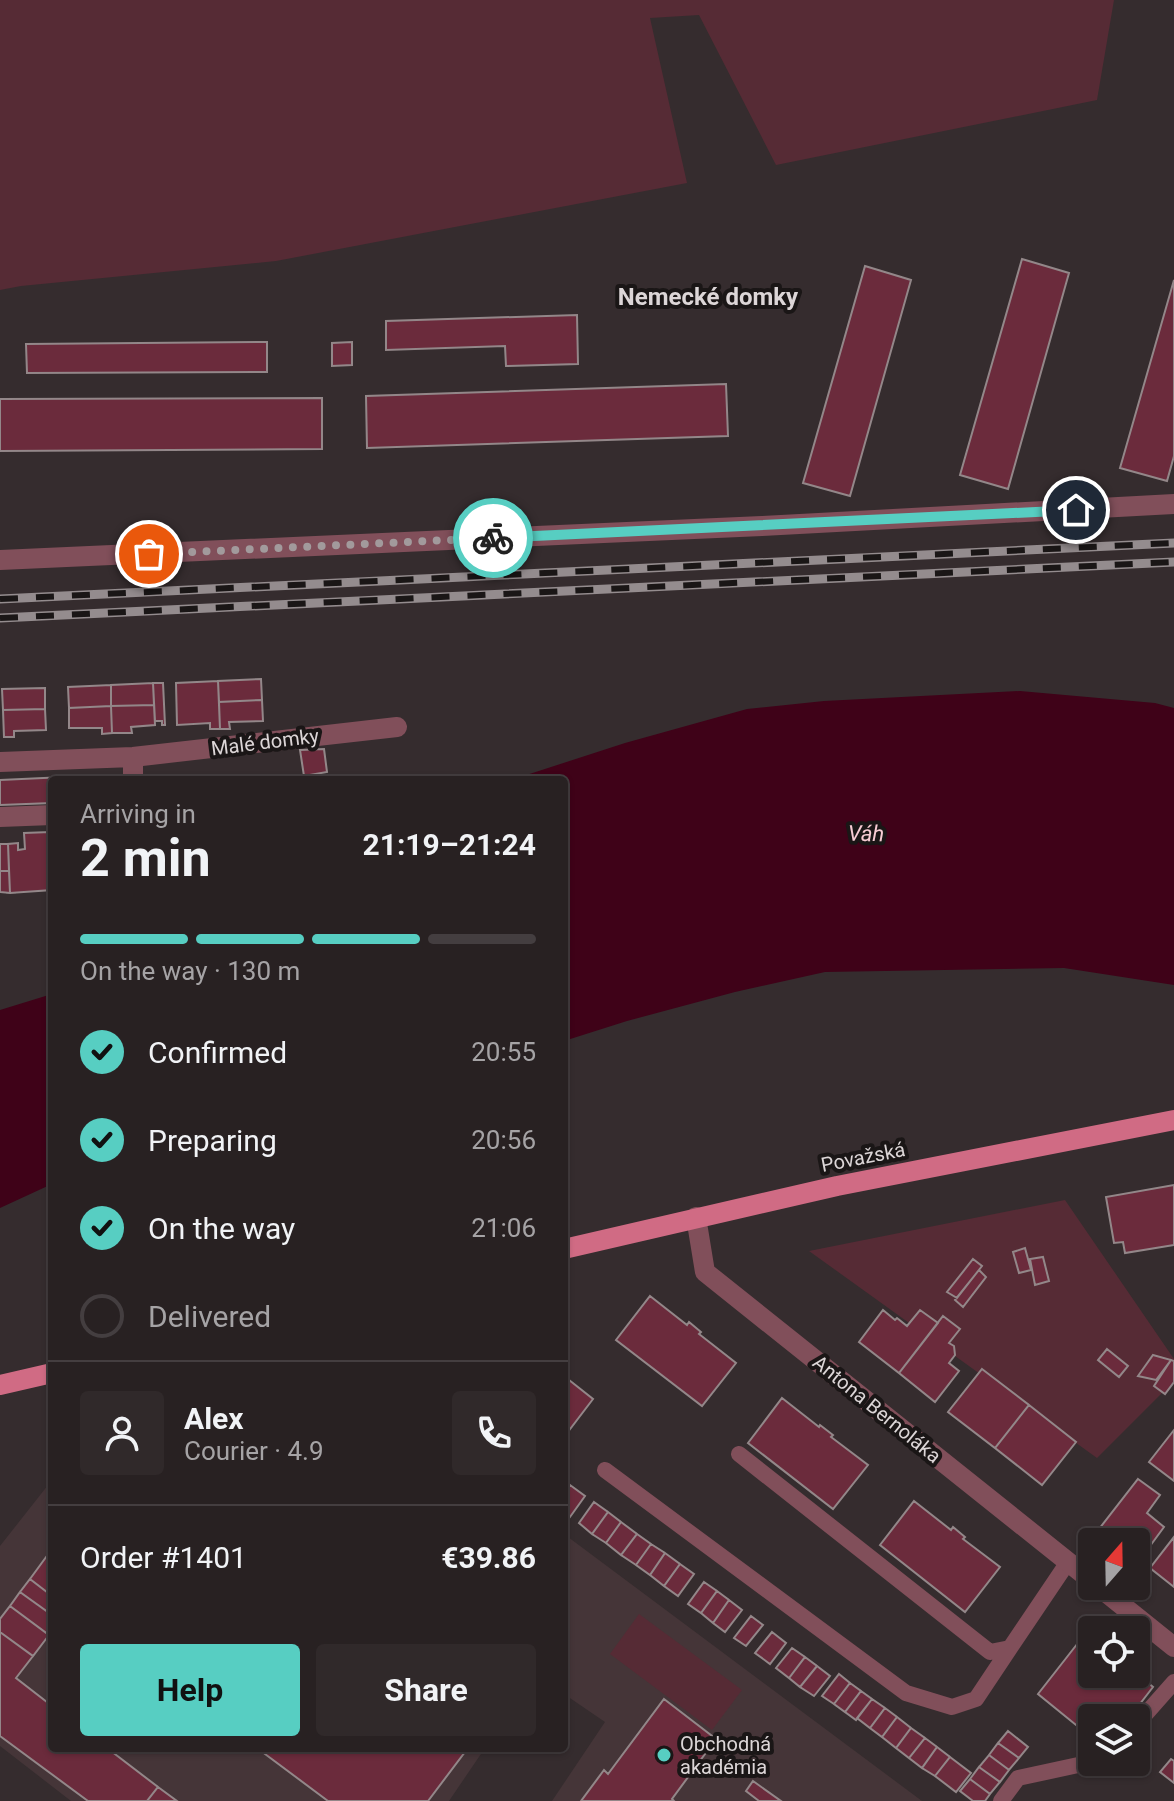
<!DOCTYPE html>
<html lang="en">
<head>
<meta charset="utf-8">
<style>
  body { margin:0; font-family:Roboto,sans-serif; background:#30292a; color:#f1f3f6; height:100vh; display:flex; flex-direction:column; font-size:30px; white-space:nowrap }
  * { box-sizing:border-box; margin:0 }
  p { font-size:26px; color:#a5a3a5 }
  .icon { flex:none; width:44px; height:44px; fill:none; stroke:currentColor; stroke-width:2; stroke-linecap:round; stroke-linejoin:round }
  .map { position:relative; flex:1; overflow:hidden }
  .side { position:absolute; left:48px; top:776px; width:520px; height:976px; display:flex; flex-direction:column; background:#282122; border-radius:8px; box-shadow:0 2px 6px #0004,0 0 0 2px #443e40 }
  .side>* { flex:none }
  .needle { width:52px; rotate:20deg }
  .buttons { position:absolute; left:1078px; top:1528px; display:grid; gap:16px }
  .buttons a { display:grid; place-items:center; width:72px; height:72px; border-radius:8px; background:#282122; box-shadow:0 2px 6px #0004,0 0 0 2px #443e40; font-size:40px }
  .pin { position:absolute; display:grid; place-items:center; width:68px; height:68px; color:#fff; margin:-34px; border:4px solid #fff; border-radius:50%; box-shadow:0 2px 8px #0007 }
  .courier { position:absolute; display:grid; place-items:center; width:80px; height:80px; margin:-40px; border:6px solid #57cec2; border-radius:50%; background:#fff; color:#222; box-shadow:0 2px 10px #0007 }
  .headline em { font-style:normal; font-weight:700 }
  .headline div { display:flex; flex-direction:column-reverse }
  .headline { display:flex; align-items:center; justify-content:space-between; height:136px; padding:0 32px }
  h1 { font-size:52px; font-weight:700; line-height:60px }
  .bar { display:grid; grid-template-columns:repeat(4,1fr); gap:12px 8px; align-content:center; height:96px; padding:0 32px }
  .bar i { height:10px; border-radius:6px; background:#443e40 }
  .bar .on { background:#57cec2 }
  .bar p { grid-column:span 4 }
  .line { display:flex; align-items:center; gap:20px; padding:0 32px; border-top:2px solid #443e40 }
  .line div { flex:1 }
  .round { display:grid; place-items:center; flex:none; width:84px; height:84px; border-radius:8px; background:#30292a }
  ol { padding:0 32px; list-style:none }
  li { display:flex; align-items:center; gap:24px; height:88px }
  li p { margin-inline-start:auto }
  li .icon { padding:8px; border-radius:50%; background:#57cec2; color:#111; stroke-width:4 }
  li:last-child { color:#a5a3a5 }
  li i { width:44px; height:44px; border:4px solid #443e40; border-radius:50% }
  .action { display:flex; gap:16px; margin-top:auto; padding:16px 32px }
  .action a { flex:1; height:92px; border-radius:8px; background:#57cec2; color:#111; font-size:32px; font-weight:700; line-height:92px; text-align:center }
  .action a+a { background:#30292a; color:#f1f3f6 }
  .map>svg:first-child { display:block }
</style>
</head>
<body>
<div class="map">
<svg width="1174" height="1801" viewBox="0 0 1174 1801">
  <rect width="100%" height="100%" fill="#352c2e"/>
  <!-- built -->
  <path fill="#453538" d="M52 1480V1748H485L449 1801H71L0 1746V1546Z
    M564 1534 922 1801H552L605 1722 564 1694Z"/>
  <!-- green -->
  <path fill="#562b35" d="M0 0H1114L1097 100 776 165 699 15 650 18 687 183 276 261 21 286 0 290Z
    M1065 1200 1174 1359V1381L1097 1458 809 1251Z
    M639 1614 742 1690 712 1730 610 1654Z"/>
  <!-- water -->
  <path fill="#3f0218" d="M1020 691 1155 703 1174 708V985L1064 968 825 972 735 992 627 1021 564 1041V780H511L625 743 747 709 824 701Z
    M52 994V1184L0 1208V1010Z"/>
  <!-- building -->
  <path fill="#6b2b3c" stroke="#938789" stroke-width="2" d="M1022 259 1069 273 1008 489 960 475Z
    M865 266 911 280 850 496 803 483Z
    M1174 280V456L1167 481 1120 468Z
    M577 315 578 364 506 366 505 346 386 350V321Z
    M267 342V372L27 373 26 344Z
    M352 342V365L332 366V343Z
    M726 384 728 436 367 448 366 396Z
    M322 398V449L0 451V399Z
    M261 679 262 700 219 702 218 681Z
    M218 681 220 729H210V723L177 725 176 683Z
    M153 683 154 705 111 706V685Z
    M153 683H163L165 725H162V721H155Z
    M111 685V706L69 708 68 687Z
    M45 688V709L3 710 2 689Z
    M262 700 263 721 229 722 230 729H220L219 702Z
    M154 705 155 725 131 727 132 733H112L111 706Z
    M111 706 112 733 102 734V728H69V708Z
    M45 709 46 730 14 731V737H4L3 710Z
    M324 749 327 772 304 776 300 750Z
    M108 775V780H52V803L0 805V780Z
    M50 832 52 890 10 893 8 844 18 843V850L25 849 24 833Z
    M0 844H8L9 871H0Z
    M0 871H9L10 893 0 892Z
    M1174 1185V1245L1125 1253 1123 1242 1114 1243 1106 1197Z
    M1025 1248 1031 1270 1019 1273 1013 1252Z
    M1043 1257 1049 1281 1035 1285 1030 1259Z
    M973 1259 982 1266 957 1298 947 1292Z
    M979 1270 986 1277 963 1307 955 1300Z
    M650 1296 687 1325 689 1322 701 1332 699 1334 736 1363 702 1406 616 1340Z
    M883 1310 895 1320 897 1318 907 1326 920 1310 938 1323 899 1373 859 1342Z
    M943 1316 960 1329 949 1343 954 1346 955 1355 949 1363 959 1371 935 1402 899 1373Z
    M1107 1349 1128 1366 1119 1377 1098 1360Z
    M1153 1355 1171 1360 1156 1380 1138 1376Z
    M1171 1360 1174 1361V1382L1165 1394 1154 1386Z
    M982 1369 1029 1405 995 1448 948 1412Z
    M564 1376 593 1399 564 1437Z
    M782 1398 819 1427 820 1425 833 1435 831 1437 868 1465 833 1509 748 1443Z
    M1029 1405 1076 1442 1042 1485 995 1448Z
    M1174 1430V1481L1149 1462Z
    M1138 1479 1160 1495 1147 1513 1164 1527 1139 1561 1136 1558V1542H1115L1099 1529Z
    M570 1485 585 1496 570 1517 564 1513V1494Z
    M914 1501 951 1530 953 1527 965 1537 963 1539 1000 1567 965 1612 880 1545Z
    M594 1502 608 1512 592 1534 579 1523Z
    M608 1512 621 1522 606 1543 592 1534Z
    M621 1522 637 1534 621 1555 606 1543Z
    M637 1534 651 1544 636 1565 621 1555Z
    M1174 1537V1587L1150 1568Z
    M651 1544 665 1553 650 1575 636 1565Z
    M52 1549V1596L30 1579Z
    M665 1553 680 1564 664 1586 650 1575Z
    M680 1564 694 1574 678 1596 664 1586Z
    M30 1579 52 1596V1615L20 1592Z
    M704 1582 717 1591 701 1613 688 1604Z
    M717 1591 729 1600 713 1623 701 1613Z
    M20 1592 52 1615V1631L49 1635 10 1606Z
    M729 1600 742 1610 725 1632 713 1623Z
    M10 1606 49 1635 33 1656 0 1632V1619Z
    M751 1616 763 1625 746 1646 734 1638Z
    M0 1632 33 1656 16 1678 52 1706V1748H107L158 1787 147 1801H88L0 1736Z
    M772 1632 786 1643 770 1664 755 1653Z
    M1085 1634 1092 1639V1674L1136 1673 1153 1687 1129 1718H1092V1738L1038 1694Z
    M792 1648 805 1657 789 1678 776 1668Z
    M805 1657 817 1666 800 1687 789 1678Z
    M817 1666 830 1676 814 1696 800 1687Z
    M839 1674 850 1683 834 1704 822 1696Z
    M850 1683 861 1691 845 1712 834 1704Z
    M861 1691 872 1699 856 1720 845 1712Z
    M664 1699 716 1739 672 1799 674 1801H581L604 1770 608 1774Z
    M872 1699 885 1708 870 1728 857 1718Z
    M885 1708 897 1717 882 1737 870 1728Z
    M897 1717 911 1728 896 1748 882 1737Z
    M911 1728 925 1738 909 1758 896 1748Z
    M1008 1731 1028 1747 1019 1758 998 1743Z
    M925 1738 937 1747 922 1768 909 1758Z
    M998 1743 1019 1758 1009 1770 989 1755Z
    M937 1747 950 1757 935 1776 922 1768Z
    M257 1748H468L428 1801H328Z
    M989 1755 1009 1770 1000 1782 979 1767Z
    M950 1757 971 1773 956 1792 935 1776Z
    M1171 1759 1174 1761V1783L1160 1772Z
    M979 1767 1000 1782 990 1794 970 1779Z
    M970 1779 990 1794 985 1801H973L960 1791Z
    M753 1781 781 1801H759L746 1791Z
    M158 1787 177 1801H147Z"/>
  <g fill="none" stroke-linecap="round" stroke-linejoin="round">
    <!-- lane -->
    <path stroke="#814f5a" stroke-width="16" d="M739 1454 990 1652 1010 1648 1068 1562
      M605 1470 906 1693 952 1707 976 1699 1010 1648
      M1136 1725 1174 1682
      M1001 1801 1018 1778 1092 1762"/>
    <!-- street -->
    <path stroke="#814f5a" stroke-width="20" d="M0 560 762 526 1174 504
      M133 757V780
      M0 762 133 757 397 727
      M0 817 52 815
      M696 1217 705 1272 1092 1581
      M1098 1586 1174 1647"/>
    <!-- primary -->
    <path stroke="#d06b84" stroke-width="20" d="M564 1249 837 1186 1174 1120
      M0 1385 52 1373"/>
    <!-- rail casing -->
    <g stroke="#948c8e" stroke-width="9">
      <path id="rail" d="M0 599 1174 543
        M0 618 1174 562"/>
    </g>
    <!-- rail -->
    <use href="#rail" stroke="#1a1616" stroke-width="6" stroke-dasharray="18" stroke-linecap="butt"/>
  </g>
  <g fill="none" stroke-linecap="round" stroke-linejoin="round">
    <!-- done -->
    <path stroke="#a29a9c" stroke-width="8" stroke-dasharray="0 14.4" d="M149 554 493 538"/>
    <!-- route -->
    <path stroke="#57cec2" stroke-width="10" d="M493 538 1076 510"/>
  </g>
  <!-- markers -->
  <circle fill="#57cec2" stroke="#1a1616" stroke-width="3" cx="664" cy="1755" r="8"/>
  <g text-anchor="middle" stroke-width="8" stroke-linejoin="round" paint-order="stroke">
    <!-- street labels -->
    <g font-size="20" fill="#dcd6d7" stroke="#1a1616">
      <text transform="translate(265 742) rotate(-7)" y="7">Malé domky</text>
      <text transform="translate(863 1157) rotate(-11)" y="7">Považská</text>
      <text transform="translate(877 1409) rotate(39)" y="7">Antona Bernoláka</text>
    </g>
    <!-- poi labels -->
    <g font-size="20" fill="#dcd6d7" stroke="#1a1616" text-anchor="start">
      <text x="680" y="1751">Obchodná<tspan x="680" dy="23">akadémia</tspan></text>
    </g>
    <!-- water labels -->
    <g font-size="22" font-style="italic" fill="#f7ccd4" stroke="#1a1616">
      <text transform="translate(866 833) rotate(1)" y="8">Váh</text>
    </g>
    <!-- quarter labels -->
    <g font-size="24" font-weight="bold" fill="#dcd6d7" stroke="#1a1616">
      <text x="708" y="305">Nemecké domky</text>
    </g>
  </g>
</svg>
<div class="buttons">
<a><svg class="needle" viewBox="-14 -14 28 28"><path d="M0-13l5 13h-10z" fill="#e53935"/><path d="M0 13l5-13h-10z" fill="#a5a3a5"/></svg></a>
<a><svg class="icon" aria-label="locate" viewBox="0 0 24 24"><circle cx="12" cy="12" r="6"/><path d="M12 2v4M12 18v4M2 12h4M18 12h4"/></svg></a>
<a><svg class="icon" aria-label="layers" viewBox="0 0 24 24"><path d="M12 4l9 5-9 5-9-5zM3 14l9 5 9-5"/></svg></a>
</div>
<div class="pin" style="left:149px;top:554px;background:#ea580c"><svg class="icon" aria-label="bag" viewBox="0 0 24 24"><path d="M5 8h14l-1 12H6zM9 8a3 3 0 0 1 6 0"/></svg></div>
<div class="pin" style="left:1076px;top:510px;background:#1f2937"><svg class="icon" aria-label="home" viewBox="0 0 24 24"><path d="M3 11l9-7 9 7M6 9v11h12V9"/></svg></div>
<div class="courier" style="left:493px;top:538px"><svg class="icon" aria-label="bike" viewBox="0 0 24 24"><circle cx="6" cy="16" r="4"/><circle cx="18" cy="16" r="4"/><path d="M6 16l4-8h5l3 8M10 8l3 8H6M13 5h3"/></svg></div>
<section class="side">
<div class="headline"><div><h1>2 min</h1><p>Arriving in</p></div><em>21:19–21:24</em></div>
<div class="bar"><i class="on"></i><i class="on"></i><i class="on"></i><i></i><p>On the way · 130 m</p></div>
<ol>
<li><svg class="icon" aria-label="check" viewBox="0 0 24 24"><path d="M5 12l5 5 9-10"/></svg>Confirmed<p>20:55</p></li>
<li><svg class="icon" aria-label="check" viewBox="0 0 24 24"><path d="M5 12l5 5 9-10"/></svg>Preparing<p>20:56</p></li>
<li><svg class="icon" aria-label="check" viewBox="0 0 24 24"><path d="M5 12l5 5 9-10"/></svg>On the way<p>21:06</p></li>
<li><i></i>Delivered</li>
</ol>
<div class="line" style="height:144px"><a class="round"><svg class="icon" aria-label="person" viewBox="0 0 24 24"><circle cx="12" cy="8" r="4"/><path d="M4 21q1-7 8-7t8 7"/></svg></a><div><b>Alex</b><p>Courier · 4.9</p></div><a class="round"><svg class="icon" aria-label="phone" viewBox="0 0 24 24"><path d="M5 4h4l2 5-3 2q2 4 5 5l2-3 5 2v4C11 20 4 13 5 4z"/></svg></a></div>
<div class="line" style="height:104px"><div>Order #1401</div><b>€39.86</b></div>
<div class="action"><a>Help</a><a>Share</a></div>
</section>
</div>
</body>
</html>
